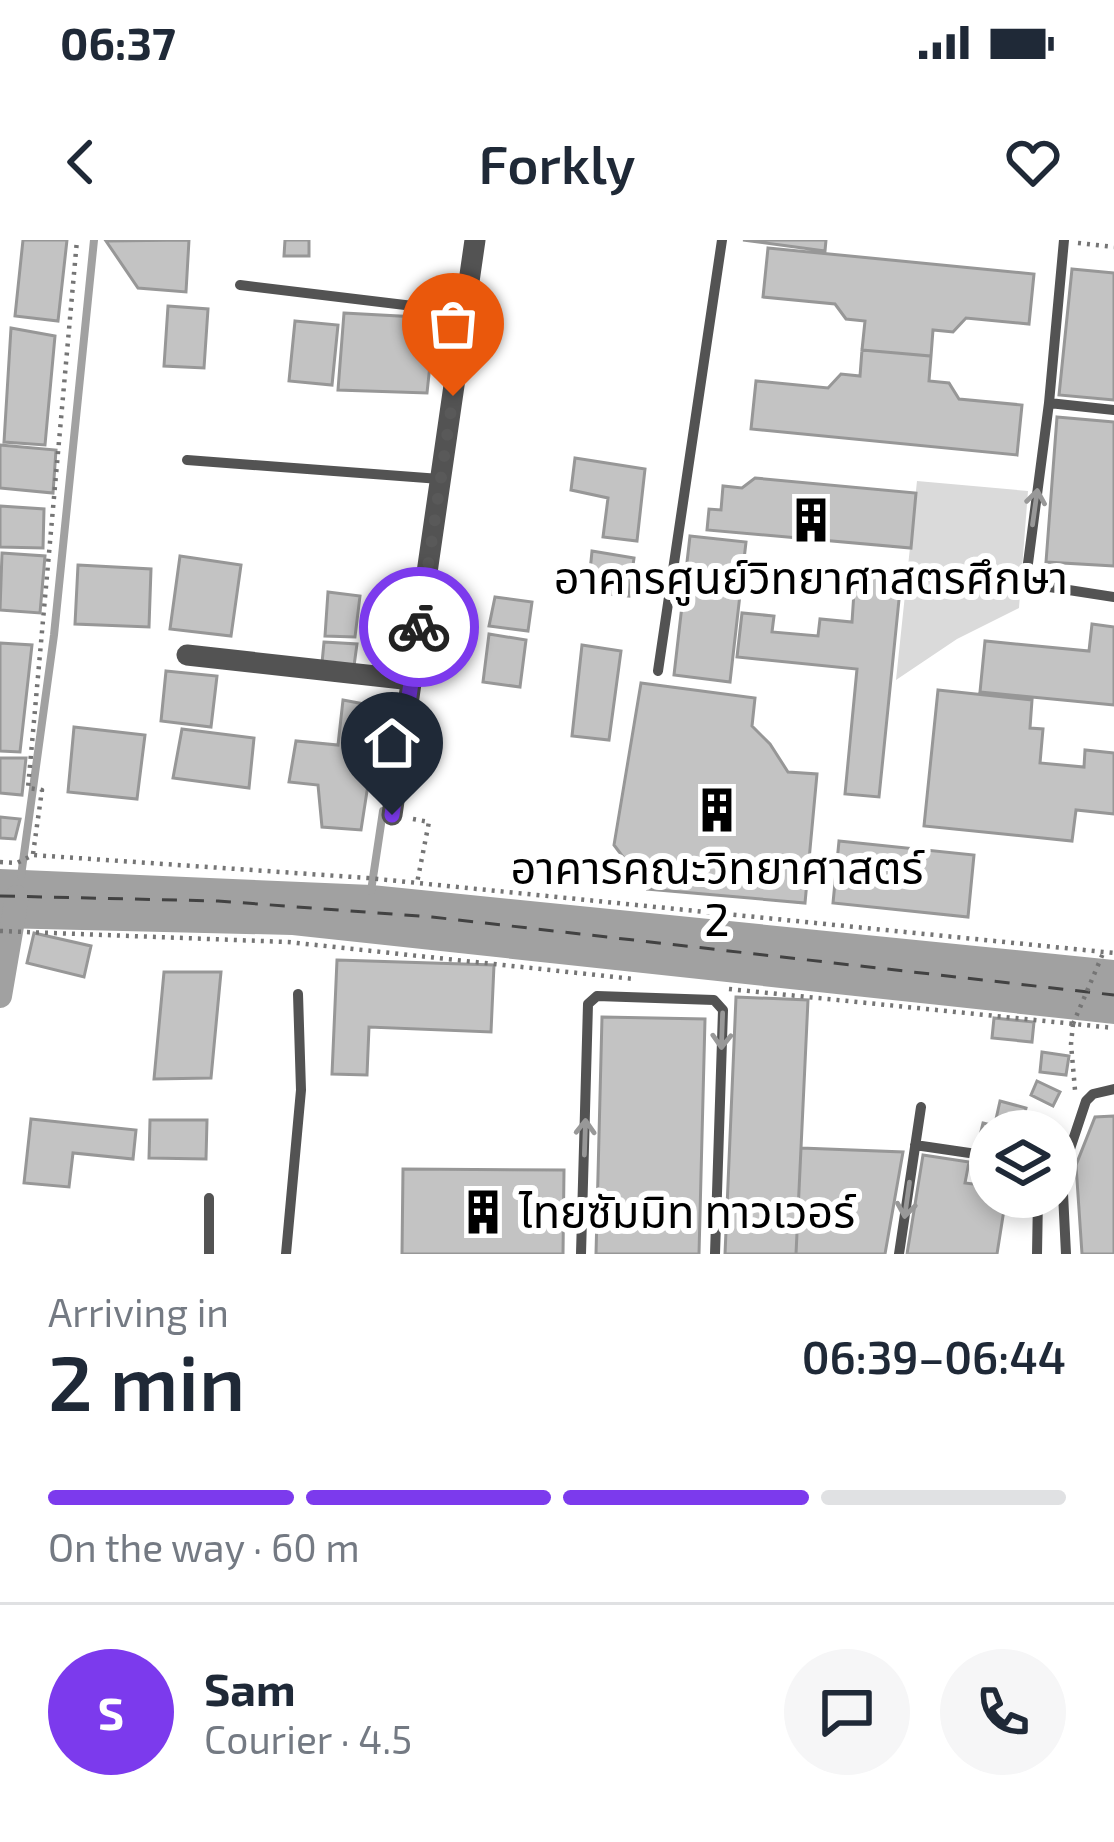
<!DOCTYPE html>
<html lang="en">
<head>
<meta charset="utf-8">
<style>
  body { margin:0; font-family:"Exo 2","Noto Sans Thai",sans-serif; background:#f6f6f7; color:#1f2937; height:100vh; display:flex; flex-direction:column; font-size:45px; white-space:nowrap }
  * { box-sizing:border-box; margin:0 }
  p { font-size:39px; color:#747a83 }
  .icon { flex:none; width:66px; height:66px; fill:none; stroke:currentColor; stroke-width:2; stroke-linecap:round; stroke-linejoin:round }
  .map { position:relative; height:1014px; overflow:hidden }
  .side { display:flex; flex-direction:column; background:#fff; flex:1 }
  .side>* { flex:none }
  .fabs { position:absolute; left:969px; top:870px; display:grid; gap:24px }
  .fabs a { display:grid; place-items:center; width:108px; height:108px; border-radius:50%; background:#fff; box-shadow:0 6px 18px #0003; font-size:60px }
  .pin { position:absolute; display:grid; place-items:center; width:102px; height:102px; color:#fff; margin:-123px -51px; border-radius:50% 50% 50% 0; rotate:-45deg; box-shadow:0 0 12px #0007 }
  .pin .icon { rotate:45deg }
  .courier { position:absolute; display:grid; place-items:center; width:120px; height:120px; margin:-60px; border:9px solid #7c3aed; border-radius:50%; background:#fff; color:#222; box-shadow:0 3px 15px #0007 }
  .head em { font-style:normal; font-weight:600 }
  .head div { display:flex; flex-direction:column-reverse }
  .head { display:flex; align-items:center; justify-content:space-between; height:204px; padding:0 48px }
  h1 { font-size:78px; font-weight:600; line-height:90px }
  .bar { display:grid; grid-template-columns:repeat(4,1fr); gap:18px 12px; align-content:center; height:144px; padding:0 48px }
  .bar i { height:15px; border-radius:9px; background:#e0e1e3 }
  .bar .current { background:#7c3aed }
  .bar p { grid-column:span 4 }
  .line { display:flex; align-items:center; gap:30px; padding:0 48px; border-top:3px solid #e0e1e3 }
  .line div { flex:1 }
  .round { display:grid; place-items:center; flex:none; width:126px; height:126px; border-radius:63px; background:#f6f6f7 }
  .status { display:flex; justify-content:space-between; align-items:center; height:84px; padding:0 60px; background:#fff; direction:ltr }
  .status svg { height:33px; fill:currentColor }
  header { display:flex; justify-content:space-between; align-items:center; height:156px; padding:0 48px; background:#fff; font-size:54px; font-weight:600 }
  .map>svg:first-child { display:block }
</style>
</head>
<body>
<div class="status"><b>06:37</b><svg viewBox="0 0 49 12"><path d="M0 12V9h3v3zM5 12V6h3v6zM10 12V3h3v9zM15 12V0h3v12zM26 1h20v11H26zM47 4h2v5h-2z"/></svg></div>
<header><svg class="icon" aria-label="back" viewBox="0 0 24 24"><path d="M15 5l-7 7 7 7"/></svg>Forkly<svg class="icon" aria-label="heart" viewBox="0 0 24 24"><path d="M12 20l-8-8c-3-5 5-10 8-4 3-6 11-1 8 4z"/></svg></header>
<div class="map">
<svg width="1114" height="1014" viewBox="0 0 1114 1014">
  <rect width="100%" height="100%" fill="#fff"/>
  <!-- green -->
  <path fill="#dadada" d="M917 241 1028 251 1019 368 957 399 896 440Z"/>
  <!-- water -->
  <path fill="#a1a1a1" d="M0 629 372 645 1114 720V784L292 695 0 688Z"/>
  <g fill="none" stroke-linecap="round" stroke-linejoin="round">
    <!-- stream -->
    <path stroke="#a1a1a1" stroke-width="8" d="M21 636 54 395 94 0
      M371 651 383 571"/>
    <!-- canal -->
    <path stroke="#a1a1a1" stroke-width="24" d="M0 756 17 657"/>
    <!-- ferry -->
    <path stroke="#424242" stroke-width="3" stroke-dasharray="15 12" stroke-linecap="butt" d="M0 656 218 661 432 677 1114 755"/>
  </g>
  <!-- building -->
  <path fill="#c3c3c3" stroke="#979797" stroke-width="3" d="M23 0H67L58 81 15 76Z
    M189 0 186 52 138 48 106 1Z
    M285 0H309V16H284Z
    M743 0H826L825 11Z
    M768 8 1034 34 1029 84 966 78 953 92 933 90 931 116 862 110 865 81 846 79 835 64 763 57Z
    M1072 29 1114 33V160L1059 155Z
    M168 66 208 69 204 128 164 126Z
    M344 73 435 78 427 153 338 150Z
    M295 81 338 85 332 145 289 141Z
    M11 88 55 96 45 205 4 202Z
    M862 110 931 116 929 141 949 143 959 159 1022 165 1017 215 751 189 756 141 828 148 841 134 860 136Z
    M1057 177 1114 182V326L1046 322Z
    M0 205 56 210 53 253 0 248Z
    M575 218 645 229 637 301 603 297 608 258 571 250Z
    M755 238 916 253 911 308 707 290 709 269 721 270 723 246 742 248Z
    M0 266 44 269 43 308 0 307Z
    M690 296 746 302 730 442 674 435Z
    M592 311 634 318 629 356 588 352Z
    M2 313 45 316 40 373 0 370Z
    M180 316 241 325 231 396 170 389Z
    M78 325 151 329 149 387 75 384Z
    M870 327 902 330 879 557 845 554 857 429 737 417 742 373 774 376 772 392 818 396 820 379 852 382 854 352 868 353Z
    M328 352 360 356 355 397 325 396Z
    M495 357 532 362 528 391 489 386Z
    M1092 384 1114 387V465L980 452 985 401 1089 411Z
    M489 394 526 400 520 447 483 442Z
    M324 402 357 404 354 426 322 423Z
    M0 403 32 405 20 512 0 511Z
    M582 405 621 411 609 500 572 496Z
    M166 431 217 436 211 487 161 481Z
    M641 443 755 458 752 486 770 504 788 532 817 534 805 663 647 649 614 605Z
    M938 450 1032 460 1030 488 1043 489 1040 523 1084 527 1085 510 1114 513V574L1076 570 1072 601 924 586Z
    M343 460 380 467 361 590 322 587 318 545 289 542 296 501 338 505Z
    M74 487 145 495 137 559 68 552Z
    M182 489 254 498 249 548 173 538Z
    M0 518H26L22 555 0 553Z
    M0 577 20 579 15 599 0 598Z
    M839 601 974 615 968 677 833 663Z
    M34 693 91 706 84 737 27 723Z
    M337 720 494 725 491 792 369 787 367 835 332 834Z
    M164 732H221L211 838 154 839Z
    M736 757 808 760 796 1014H725Z
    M602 777 705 779 699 1014H596Z
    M994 778 1034 782 1032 802 992 798Z
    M1042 812 1069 816 1066 835 1040 832Z
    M1037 841 1060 852 1053 866 1031 855Z
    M1000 861 1026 868 1022 885 996 879Z
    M1114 876V1014H1082L1076 925 1095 877Z
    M31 879 136 890 133 919 73 913 69 947 24 943Z
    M150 880H207L206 919 149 918Z
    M983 883 1015 891H990V907L978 904Z
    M801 908 903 912 885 1014H796Z
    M923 915 969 922 965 943 990 946V957H1006L997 1014H907Z
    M403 929 564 930 563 1014H402Z"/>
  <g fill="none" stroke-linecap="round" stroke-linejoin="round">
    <!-- path -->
    <path stroke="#757575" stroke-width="4.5" stroke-dasharray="3 6" stroke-linecap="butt" d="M1078 3 1114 7
      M413 579 429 582 417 643
      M33 614 42 550 28 548 77 0
      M0 622 17 623 33 615 368 638 1114 713
      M0 691 288 702 634 739
      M729 749 1114 788
      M1073 784 1071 804 1075 850"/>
    <!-- lane -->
    <path stroke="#535353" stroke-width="10" d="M1064 0 1049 163 1114 170
      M240 45 463 72
      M1049 163 1027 331 1043 346 1114 357
      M187 220 440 239
      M658 431 722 0
      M915 905 990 916
      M209 1014V958
      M286 1014 301 850 298 754
      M581 1014 588 764 597 756 714 760 723 770 715 1014
      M899 1014 921 867
      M1037 1014 1038 957
      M1066 1014 1062 933 1086 861 1093 854 1114 849"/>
    <!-- street -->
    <path stroke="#535353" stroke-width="21" d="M187 415 412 440
      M392 575 475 0"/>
    <!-- path-bridge -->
    <path stroke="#757575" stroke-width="4.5" stroke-dasharray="3 6" stroke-linecap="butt" d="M1073 784 1104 711"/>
  </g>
  <!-- one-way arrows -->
  <defs><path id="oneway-shaft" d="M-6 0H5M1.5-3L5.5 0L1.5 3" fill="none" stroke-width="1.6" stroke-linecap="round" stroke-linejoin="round" transform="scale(3)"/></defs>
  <g stroke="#989898">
    <use href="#oneway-shaft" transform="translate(1035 267) rotate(-82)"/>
    <use href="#oneway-shaft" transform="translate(722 791) rotate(92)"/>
    <use href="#oneway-shaft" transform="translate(585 897) rotate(-88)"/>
    <use href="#oneway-shaft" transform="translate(907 960) rotate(98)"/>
  </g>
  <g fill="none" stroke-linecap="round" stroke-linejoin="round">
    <!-- done -->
    <path stroke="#595959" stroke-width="12" stroke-dasharray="0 21.6" d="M419 387 453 156"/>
    <!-- route -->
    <path stroke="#7c3aed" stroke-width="15" d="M392 575 419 387"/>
  </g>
  <!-- icons -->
  <defs>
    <g id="building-bare" transform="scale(3.6)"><path d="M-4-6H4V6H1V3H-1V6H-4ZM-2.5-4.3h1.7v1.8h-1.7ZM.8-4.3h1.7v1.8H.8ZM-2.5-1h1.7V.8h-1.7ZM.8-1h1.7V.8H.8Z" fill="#000" stroke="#fff" stroke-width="2.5" paint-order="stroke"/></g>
  </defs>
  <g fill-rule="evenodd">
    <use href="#building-bare" x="811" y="280"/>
    <use href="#building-bare" x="717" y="570"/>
    <use href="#building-bare" x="483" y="972"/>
  </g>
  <g text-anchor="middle" stroke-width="12" stroke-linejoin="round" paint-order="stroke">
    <!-- poi labels -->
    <g font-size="45" fill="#000" stroke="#fff">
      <text x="811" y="354">อาคารศูนย์วิทยาศาสตรศึกษา</text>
      <text x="717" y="644">อาคารคณะวิทยาศาสตร์<tspan x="717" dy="52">2</tspan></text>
      <text x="519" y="988" text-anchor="start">ไทยซัมมิท ทาวเวอร์</text>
    </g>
  </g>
</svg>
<div class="fabs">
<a><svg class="icon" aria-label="layers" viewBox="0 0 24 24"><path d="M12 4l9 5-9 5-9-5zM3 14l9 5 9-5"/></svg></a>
</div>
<div class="pin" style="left:453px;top:156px;background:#ea580c"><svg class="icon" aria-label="bag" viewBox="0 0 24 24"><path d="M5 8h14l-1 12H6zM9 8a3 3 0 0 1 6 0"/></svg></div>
<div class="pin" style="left:392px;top:575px;background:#1f2937"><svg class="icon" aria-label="home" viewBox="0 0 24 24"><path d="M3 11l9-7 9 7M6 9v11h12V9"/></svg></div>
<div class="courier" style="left:419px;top:387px"><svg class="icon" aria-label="bike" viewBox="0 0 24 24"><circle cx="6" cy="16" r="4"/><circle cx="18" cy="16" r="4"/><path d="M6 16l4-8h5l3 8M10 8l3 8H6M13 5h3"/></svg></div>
</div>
<section class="side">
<div class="head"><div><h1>2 min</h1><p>Arriving in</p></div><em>06:39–06:44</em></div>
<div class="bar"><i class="current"></i><i class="current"></i><i class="current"></i><i></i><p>On the way · 60 m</p></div>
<div class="line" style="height:216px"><b class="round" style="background:#7c3aed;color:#fff">S</b><div><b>Sam</b><p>Courier · 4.5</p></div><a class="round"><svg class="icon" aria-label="chat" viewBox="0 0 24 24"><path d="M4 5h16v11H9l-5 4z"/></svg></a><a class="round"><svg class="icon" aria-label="phone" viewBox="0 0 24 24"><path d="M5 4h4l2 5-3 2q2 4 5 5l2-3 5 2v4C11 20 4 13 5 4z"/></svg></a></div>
</section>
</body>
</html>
